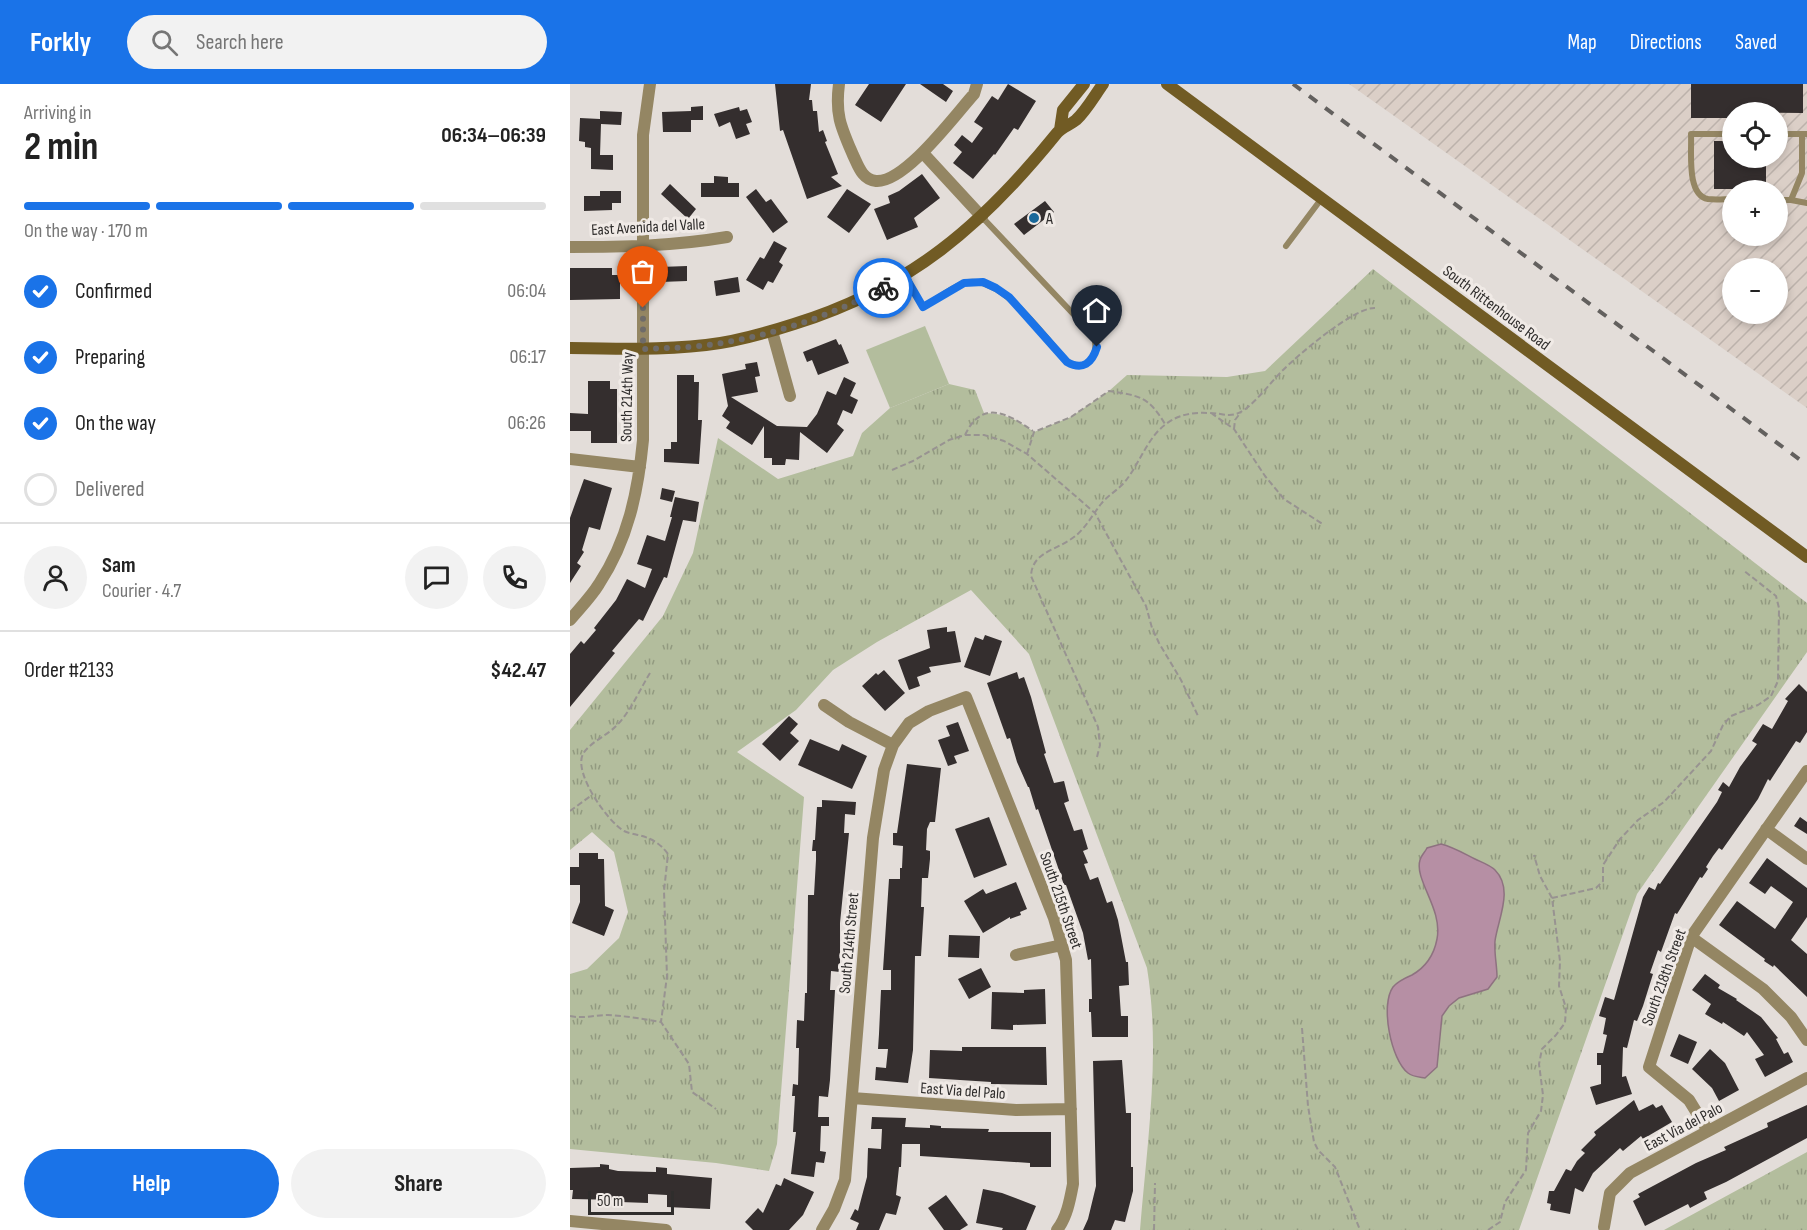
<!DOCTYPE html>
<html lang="en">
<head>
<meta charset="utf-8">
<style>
  body { margin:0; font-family:"Sofia Sans Condensed",sans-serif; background:#f2f2f2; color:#222; height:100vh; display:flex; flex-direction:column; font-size:22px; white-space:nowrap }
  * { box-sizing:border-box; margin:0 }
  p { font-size:20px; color:#767676 }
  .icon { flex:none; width:33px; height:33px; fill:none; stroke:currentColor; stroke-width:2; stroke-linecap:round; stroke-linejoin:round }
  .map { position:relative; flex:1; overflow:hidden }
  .details { display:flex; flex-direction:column; background:#fff; width:570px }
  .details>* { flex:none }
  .fabs { position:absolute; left:1152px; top:18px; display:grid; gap:12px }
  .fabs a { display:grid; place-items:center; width:66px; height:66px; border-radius:50%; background:#fff; box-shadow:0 3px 9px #0003; font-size:30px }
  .scale { position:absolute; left:18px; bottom:15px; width:86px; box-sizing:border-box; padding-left:6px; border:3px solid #2f2d2c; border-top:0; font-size:16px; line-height:21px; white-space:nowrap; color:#2f2d2c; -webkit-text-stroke:4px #f0eae6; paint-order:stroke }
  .pin { position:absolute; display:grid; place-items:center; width:51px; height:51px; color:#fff; margin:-62px -26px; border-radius:50% 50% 50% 0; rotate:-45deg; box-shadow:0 0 6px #0007 }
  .pin .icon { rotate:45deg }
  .courier { position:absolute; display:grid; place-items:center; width:60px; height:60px; margin:-30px; border:4px solid #1a73e8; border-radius:50%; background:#fff; color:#222; box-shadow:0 2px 8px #0007 }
  .headline em { font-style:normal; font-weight:700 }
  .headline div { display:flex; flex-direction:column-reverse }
  .headline { display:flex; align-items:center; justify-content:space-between; height:102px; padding:0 24px }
  h1 { font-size:39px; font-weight:700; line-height:45px }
  .bar { display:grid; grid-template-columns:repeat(4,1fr); gap:9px 6px; align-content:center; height:72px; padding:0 24px }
  .bar i { height:8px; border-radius:4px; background:#e0e0e0 }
  .bar .on { background:#1a73e8 }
  .bar p { grid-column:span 4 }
  .line { display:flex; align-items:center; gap:15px; padding:0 24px; border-top:2px solid #e0e0e0 }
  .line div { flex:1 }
  .round { display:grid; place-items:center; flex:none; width:63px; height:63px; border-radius:32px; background:#f2f2f2 }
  ol { padding:0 24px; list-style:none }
  li { display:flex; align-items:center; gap:18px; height:66px }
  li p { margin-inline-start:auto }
  li .icon { padding:6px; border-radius:50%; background:#1a73e8; color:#fff; stroke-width:4 }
  li:last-child { color:#767676 }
  li i { width:33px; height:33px; border:3px solid #e0e0e0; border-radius:50% }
  .cta { display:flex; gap:12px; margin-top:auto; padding:12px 24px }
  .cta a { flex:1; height:69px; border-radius:36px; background:#1a73e8; color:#fff; font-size:24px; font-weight:700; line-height:69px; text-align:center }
  .cta a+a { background:#f2f2f2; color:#222 }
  header { display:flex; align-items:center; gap:36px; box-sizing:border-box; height:84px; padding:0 30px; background:#1a73e8; color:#fff }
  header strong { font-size:28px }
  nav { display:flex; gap:33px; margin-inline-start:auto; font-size:21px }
  .search { width:420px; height:54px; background:#f2f2f2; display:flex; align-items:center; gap:15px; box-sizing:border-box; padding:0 21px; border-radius:33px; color:#767676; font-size:22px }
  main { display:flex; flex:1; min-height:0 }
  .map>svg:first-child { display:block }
</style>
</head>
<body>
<header>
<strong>Forkly</strong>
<div class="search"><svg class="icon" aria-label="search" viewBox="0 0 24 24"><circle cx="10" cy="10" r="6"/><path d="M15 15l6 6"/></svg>Search here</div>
<nav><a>Map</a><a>Directions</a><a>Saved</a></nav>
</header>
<main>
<section class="details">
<div class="headline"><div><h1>2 min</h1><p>Arriving in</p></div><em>06:34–06:39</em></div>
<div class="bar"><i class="on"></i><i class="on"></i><i class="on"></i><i></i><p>On the way · 170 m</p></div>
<ol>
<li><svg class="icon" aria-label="check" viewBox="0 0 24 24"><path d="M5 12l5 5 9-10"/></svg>Confirmed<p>06:04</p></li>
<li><svg class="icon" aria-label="check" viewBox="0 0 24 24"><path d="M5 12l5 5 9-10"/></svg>Preparing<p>06:17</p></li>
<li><svg class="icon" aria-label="check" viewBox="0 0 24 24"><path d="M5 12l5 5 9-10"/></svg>On the way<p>06:26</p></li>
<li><i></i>Delivered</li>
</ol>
<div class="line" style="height:108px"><a class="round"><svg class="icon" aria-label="person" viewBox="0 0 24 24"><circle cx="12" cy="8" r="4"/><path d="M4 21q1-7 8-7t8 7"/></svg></a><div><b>Sam</b><p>Courier · 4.7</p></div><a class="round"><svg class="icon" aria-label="chat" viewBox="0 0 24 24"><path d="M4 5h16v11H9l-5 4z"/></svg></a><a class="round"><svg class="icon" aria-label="phone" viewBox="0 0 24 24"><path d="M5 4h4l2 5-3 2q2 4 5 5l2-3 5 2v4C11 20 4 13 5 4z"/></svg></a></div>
<div class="line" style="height:78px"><div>Order #2133</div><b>$42.47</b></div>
<div class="cta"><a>Help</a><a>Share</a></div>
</section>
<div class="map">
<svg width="1237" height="1146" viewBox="0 0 1237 1146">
  <defs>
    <pattern id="industrial-furrows" width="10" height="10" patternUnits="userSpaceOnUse" patternTransform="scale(1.5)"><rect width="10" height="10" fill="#dbcfc7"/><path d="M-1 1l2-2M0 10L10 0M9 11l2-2" fill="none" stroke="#bcb2ab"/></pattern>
    <pattern id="grass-tufts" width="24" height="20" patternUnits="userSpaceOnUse" patternTransform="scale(1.5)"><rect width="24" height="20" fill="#b3bd9d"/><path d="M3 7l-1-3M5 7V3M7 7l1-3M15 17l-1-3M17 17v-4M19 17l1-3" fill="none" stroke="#929a80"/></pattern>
  </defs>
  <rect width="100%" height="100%" fill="#e3ddd9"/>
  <!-- industrial -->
  <path fill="url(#industrial-furrows)" fill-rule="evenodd" d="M779 0H1237V324ZM1162 28H1208V74H1162ZM1162 106H1208V152H1162ZM1162 184H1208V230H1162Z"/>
  <!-- grass -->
  <path fill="url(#grass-tufts)" d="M803 185 1237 519V568L1067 810 949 1146H570C577 1060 591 969 577 884L459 570 401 506 307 558 263 586 226 626 167 668 234 713 207 1060 199 1087 146 1079 0 1065V890L17 885 49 854 58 828 44 768 22 748 0 766V646L93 532 123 469 148 354 208 395 283 372 292 349 320 324 379 300 405 306 414 329C434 329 448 336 464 348L501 333 539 307 557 291 657 293 695 287Z
    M1237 1068V1146H1094Z"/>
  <!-- pitch -->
  <path fill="#b3bd9d" d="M355 242 379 300 320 324 296 266Z"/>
  <!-- water -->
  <path fill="#b68fa4" stroke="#8e7280" stroke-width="1.5" d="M871 760C883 763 893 769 905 775 911 778 920 781 925 786 944 805 928 835 925 857 924 869 927 881 927 893L918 905 889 914 879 922 872 932 867 983 855 994C849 993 843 993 838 989 821 976 810 921 823 903 827 898 835 894 842 891 856 883 864 871 867 855 873 825 844 796 850 776 851 772 855 768 857 764Z"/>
  <!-- building -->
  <path fill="#342e2e" d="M205 0H241L239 16H242L243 27H247L249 48 253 46 257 57 255 58 268 90 261 93 272 102 237 115 213 46 210 47Z
    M299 0H336L311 38 285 21Z
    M350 0H373L383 7 376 18Z
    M438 0 466 17 448 46 444 44 425 71 424 70 403 95 383 79 392 68 384 61 392 51 402 59 413 44 404 38 422 12 428 16Z
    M1121 0H1233V29L1162 28V34H1121Z
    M133 22V36H121V48H93L92 28 121 27V30V23Z
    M169 23 170 27 177 25 182 38 176 40 180 50 166 55 160 38 149 43 144 30Z
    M30 27 52 28 51 41 31 40 30 71H43V86L21 85V64L15 63V58L9 57 10 34 30 35Z
    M1144 57H1162V74H1196V105H1144Z
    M352 90 370 114 344 134 348 143 317 156 304 125 320 119 318 112 329 107Z
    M144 92 158 93V99H169V113H131V99H144Z
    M100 100 126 125 118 135 91 110Z
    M186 105 196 118 201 115 218 138 203 149 176 113Z
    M277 105 301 120 279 149 257 133Z
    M30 107H51V119H42V126L14 127V112H30Z
    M475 117 484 128 454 151 444 140Z
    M204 157 217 164 209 178 213 181 203 199 198 197 193 206 176 196 190 173 194 175Z
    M117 182V197L90 198V183Z
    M0 184H42V191H50V215L0 216Z
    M168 193 170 208 146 212 144 197Z
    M266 255 269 261 271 260 279 279 248 291 242 276 237 278 233 268Z
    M187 278 190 292 185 293 188 308 161 313 207 342 237 343 247 330 257 307 266 311 274 293 286 299 280 312 288 316 282 330 273 326 267 340 274 346 257 369 230 348 229 376 216 375 215 381H202V374H194V342L182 361 156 344 160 338 152 332 158 322 152 290 176 285 175 280Z
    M107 291H124V298H129L128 336H132L129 380 94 378V365H101V358H107Z
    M18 297H40V305H47V359H21V347H0V329L18 330Z
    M14 395 42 404 30 446 19 443 12 466 14 468 7 479 11 482 0 499V434Z
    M92 404 105 407 102 418 90 415Z
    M105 413 129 418 126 438 113 436 97 494 94 493 73 537 69 535 42 567 45 569 0 623V570L11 557 14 560 26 546 24 544 46 516 57 495 75 504 82 485 67 480 77 451 95 457 102 433H100Z
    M377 543V548L385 547 391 578 359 583 361 588 347 593 350 602 339 606 328 576 360 564 357 546Z
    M415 551 432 557 420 592 394 583 405 553 413 556Z
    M314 586 335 609 315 627 292 602 306 589 308 591Z
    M447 588 449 595 454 593 461 613 476 669 474 670 484 699 494 697 499 717 494 719 504 747 512 745 518 765 513 767 518 779 514 780 520 796 528 793 537 819 542 817 548 836 556 878H558L559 901 549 902 551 932H558V953H522L521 928H519V915H522L521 875 518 876 513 849 496 801H494L468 725 466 726 459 703H458L447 678 440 654 437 655 417 599Z
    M1229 600 1237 608V648L1230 659 1226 657 1200 697 1198 695 1188 715 1152 766 1149 764 1143 772 1136 783 1138 785 1132 794 1130 793 1107 830 1105 829 1091 868 1088 866 1080 889 1083 890 1073 922 1067 937 1064 936 1057 964 1053 963 1052 993 1056 992 1062 1010 1026 1021 1020 1003 1031 1000V981H1027V969H1033L1037 951 1033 950 1036 934 1029 932 1035 913 1044 916 1073 813 1079 803 1085 806 1088 799 1090 800 1147 718 1152 708 1148 706 1153 698 1159 703 1170 683 1187 660 1182 657 1193 640 1202 645 1218 617 1215 615Z
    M219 632 228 640 220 649 229 657 210 677 192 660Z
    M388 638 399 667 384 672 387 679 378 682 368 656 380 652 376 642Z
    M240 655 269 667 272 660 297 672 282 705 228 681Z
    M337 680 371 684 365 738H360L357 745 356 766 360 767V775L358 794H352L351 823H354L351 872H345L343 966 338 999 305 996 306 983 316 984 318 965H308L309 950 311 906H321V886H313L319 795H330V784H332L333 762 323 761V749H327Z
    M252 716 286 718 285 731 275 730 274 749H279L270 839V888L261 887 260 906H265L260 996 258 1013 249 1012 248 1033H259V1042H251L250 1067 256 1068 254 1079 246 1078 244 1093 221 1090 226 1048H223L225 1012H222L223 1000 228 1001 229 964H226L227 936 234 937 235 909H237L238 811H244L246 776V767H242L243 756H245L247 723H252Z
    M419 733 437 781 404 794 385 745Z
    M1230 733 1237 738V750L1224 742Z
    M9 769H28V775H34L35 822 44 826 34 852 2 839 10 818V801H0V783H9Z
    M1197 774 1237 804V833L1221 856 1237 870V913L1204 881 1203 883 1194 877 1195 875 1149 841 1167 817 1205 845 1223 818 1201 802 1195 810 1179 799Z
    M446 798 457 825 450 828 451 831 440 835V833L413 849 394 817 413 805 416 810Z
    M379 851 410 852 409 874 378 873Z
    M411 884 421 903 399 915 388 895Z
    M1135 890 1150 901 1148 904 1167 915 1166 916 1191 933 1208 954 1206 955 1214 970 1218 968 1223 978 1195 993 1185 975 1194 971 1177 948 1174 952 1153 938 1152 940 1135 930 1141 920 1122 906Z
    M475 905 476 940 443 941V946L421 945 422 908 454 909V906Z
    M1109 950 1127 958 1118 980 1100 972Z
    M392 963H476L477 1001 421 1000V998L359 994 360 966 392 967Z
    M1140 965 1155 979 1169 1006 1149 1017 1142 1004 1122 985Z
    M552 976 556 1029H561V1083H563V1107L555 1138 545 1136 541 1146H513L518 1135 526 1102 523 977Z
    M1064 1016 1069 1027 1083 1020 1086 1024 1092 1021 1102 1038 1073 1055 1071 1052 1053 1067 1050 1064 1023 1089 1013 1108 1005 1104 1000 1130 980 1126 981 1120 977 1119 979 1107H984L996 1085 1001 1087 1007 1077 1015 1069 1011 1066 1026 1051 1024 1048Z
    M1237 1021V1054L1156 1098 1134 1108 1137 1115 1120 1124 1118 1120 1075 1142 1063 1117 1070 1113 1068 1110 1126 1079 1156 1066 1154 1063 1198 1043 1197 1039Z
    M302 1033 336 1034 335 1043 360 1044V1041L371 1042V1044L419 1045 418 1048H481V1083H460V1079L350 1072V1060H332L331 1083H329L326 1111 331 1113 326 1131 316 1129 309 1146H286L289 1139 280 1135 285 1125 288 1127 297 1093 298 1064 311 1065 312 1045H301Z
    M30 1080 39 1081V1085L48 1087 86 1088V1083L97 1084V1090L142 1094 140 1125 97 1123V1111L78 1110V1119L50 1118V1116L2 1115 3 1106H0V1084L30 1083Z
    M214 1094 244 1108 233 1131 219 1146H183L175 1138 188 1124 193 1129 206 1100 211 1102Z
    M413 1105 432 1109 466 1122 456 1146H432L433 1144 406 1139Z
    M376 1111 398 1141 390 1146H374L358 1124Z"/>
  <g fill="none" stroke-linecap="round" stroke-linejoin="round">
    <!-- path -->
    <path stroke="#989391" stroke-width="2" stroke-dasharray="6 3" stroke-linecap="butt" d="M641 329 664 345 695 392 714 415 754 441
      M664 345 665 336 671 328
      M395 351C412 315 437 329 463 347
      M457 370 464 348 501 333 539 307C570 312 578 312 595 340
      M322 386 343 377 379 356 395 351H414L434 357 457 370 525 429 576 522 582 544 589 559 611 596 628 632
      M80 589C69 607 60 629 45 643 36 652 19 659 13 670 3 689 38 738 54 747 58 749 64 750 68 751 81 754 90 759 98 770L94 807 97 892 91 938
      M527 673 530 661 528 643 461 492C462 470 482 467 498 457 514 448 520 434 531 420 538 411 550 405 557 395 570 378 578 353 596 340 609 330 624 328 639 329 653 329 661 335 674 326 689 315 699 300 712 287 728 271 784 223 805 224
      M0 727 22 711
      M982 814 1026 804 1033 797V781L1050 755 1068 736 1094 718 1141 667 1153 641 1161 632 1188 621 1201 612 1208 597 1209 524 1206 512 1173 486
      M0 932C13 935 25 931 38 931 56 932 73 935 91 938L119 980 122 1008 146 1025
      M732 944 738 1022 744 1058 748 1066 765 1083 790 1146
      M584 1146 585 1099
      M918 1146 930 1138 935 1118 956 1086 958 1049 971 1027 973 1011 969 980 972 965 986 951 995 939 996 924 989 902 990 877 982 814 970 792 964 771"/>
    <!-- lane -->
    <path stroke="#948663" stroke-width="6" d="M1162 50H1121C1122 67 1116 111 1138 115 1146 116 1155 115 1162 115
      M1208 50H1232
      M1237 50H1232V89L1221 116 1237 119
      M1208 116H1221
      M716 162 752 114
      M335 192 353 223C366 216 380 204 394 199 431 188 475 254 497 278 518 289 529 271 524 252L412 133"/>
    <!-- street -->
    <path stroke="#948663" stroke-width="12" d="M269 0C265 31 271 43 283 71 288 81 292 96 306 97 335 99 385 31 404 10L407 0
      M353 69 412 133
      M0 163C53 163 104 162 157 153
      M202 247 220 312
      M0 375 70 383
      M0 536C10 524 21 513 29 500 58 456 68 408 73 356V51L80 0
      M254 621 279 638 323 661
      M1196 745 1237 775
      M1121 853 1193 905 1221 933 1237 956
      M446 871 492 861
      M282 1014 446 1026 501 1025
      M1138 1047 1119 1016 1079 983 1121 853 1237 687
      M0 1137 96 1146
      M1034 1143 1040 1109 1060 1089 1237 994
      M252 1146 264 1125 275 1096 303 754 314 686 323 661 339 639 359 627 396 613 484 834 496 876 503 1100C500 1116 497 1133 487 1146"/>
    <!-- secondary -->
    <path stroke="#715b24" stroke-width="12" d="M597 0 1237 473
      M490 46 493 26 514 0
      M0 264C45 265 91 266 136 261 166 258 196 249 224 240 340 204 412 142 487 49 492 43 500 41 506 36 516 27 525 11 533 0"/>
    <!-- rail -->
    <path stroke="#63605e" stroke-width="4" stroke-dasharray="10 10" stroke-linecap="butt" d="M723 0 1237 381"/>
  </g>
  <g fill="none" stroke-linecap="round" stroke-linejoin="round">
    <!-- done -->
    <path stroke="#6e6b69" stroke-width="6" stroke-dasharray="0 10.8" d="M73 224V265C95 264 117 264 138 261 198 253 259 233 313 204"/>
    <!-- route -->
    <path stroke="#1a73e8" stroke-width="8" d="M313 204 335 192 353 223 394 199 413 198 426 204 439 213 497 278C513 287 522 279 527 263"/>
  </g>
  <!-- markers -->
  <circle fill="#19689a" stroke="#f0eae6" stroke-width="2" cx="464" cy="134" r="6"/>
  <g text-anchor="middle" stroke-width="6" stroke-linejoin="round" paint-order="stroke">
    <!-- poi labels -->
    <g font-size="16" fill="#2f2d2c" stroke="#f0eae6" text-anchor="start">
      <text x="476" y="140">A</text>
    </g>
    <!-- street labels -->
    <g font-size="16" fill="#2f2d2c" stroke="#f0eae6">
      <text transform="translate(78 142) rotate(-3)" y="6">East Avenida del Valle</text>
      <text transform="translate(927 223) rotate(37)" y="6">South Rittenhouse Road</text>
      <text transform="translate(56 313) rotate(-89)" y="6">South 214th Way</text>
      <text transform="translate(492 816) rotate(71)" y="6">South 215th Street</text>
      <text transform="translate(278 859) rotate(-85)" y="6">South 214th Street</text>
      <text transform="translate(1093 893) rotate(-70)" y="6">South 218th Street</text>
      <text transform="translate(393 1006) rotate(4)" y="6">East Via del Palo</text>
      <text transform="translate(1113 1042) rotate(-28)" y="6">East Via del Palo</text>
    </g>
  </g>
</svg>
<div class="fabs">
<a><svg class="icon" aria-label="locate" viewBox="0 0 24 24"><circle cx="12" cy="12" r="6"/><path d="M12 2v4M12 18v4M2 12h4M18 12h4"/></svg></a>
<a>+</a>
<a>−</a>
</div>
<div class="scale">50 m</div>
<div class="pin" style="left:73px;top:224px;background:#ea580c"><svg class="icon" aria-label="bag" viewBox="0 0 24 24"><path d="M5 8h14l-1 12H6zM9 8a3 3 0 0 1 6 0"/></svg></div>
<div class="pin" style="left:527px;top:263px;background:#1f2937"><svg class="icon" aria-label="home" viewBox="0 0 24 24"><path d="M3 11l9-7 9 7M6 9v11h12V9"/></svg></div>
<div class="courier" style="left:313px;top:204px"><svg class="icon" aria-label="bike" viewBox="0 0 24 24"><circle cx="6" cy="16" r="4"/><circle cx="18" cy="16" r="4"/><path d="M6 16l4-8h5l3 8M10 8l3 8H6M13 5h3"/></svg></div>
</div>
</main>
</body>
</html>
